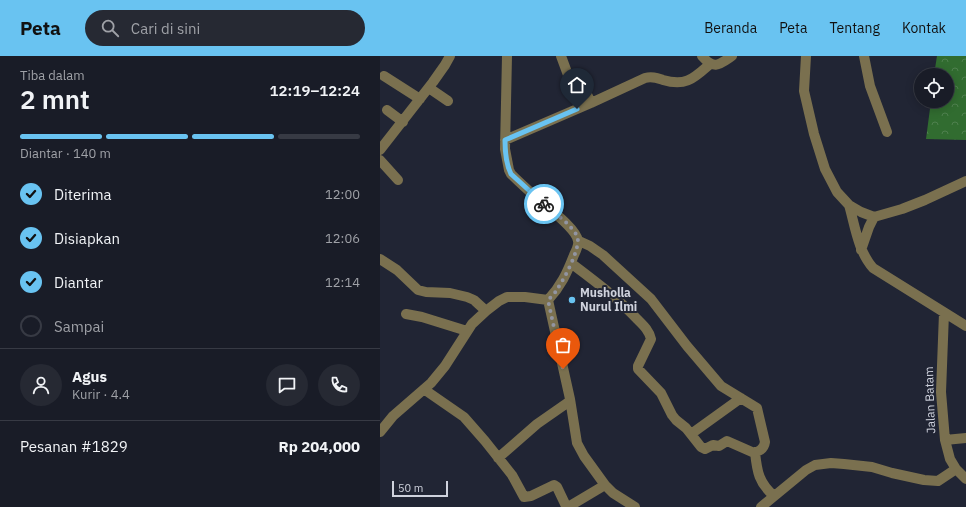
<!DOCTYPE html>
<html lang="id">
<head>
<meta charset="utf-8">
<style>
  body { margin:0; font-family:"IBM Plex Sans",sans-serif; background:#262933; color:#f1f3f6; height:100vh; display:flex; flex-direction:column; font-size:15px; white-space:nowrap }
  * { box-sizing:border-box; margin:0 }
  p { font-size:13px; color:#9fa1a7 }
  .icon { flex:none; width:22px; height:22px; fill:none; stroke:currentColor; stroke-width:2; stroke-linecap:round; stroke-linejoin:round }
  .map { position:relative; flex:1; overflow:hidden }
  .details { display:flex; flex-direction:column; background:#191c27; width:380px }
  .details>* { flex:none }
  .tools { position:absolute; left:534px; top:12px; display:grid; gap:8px }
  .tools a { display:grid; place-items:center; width:40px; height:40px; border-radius:50%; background:#191c27; box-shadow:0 2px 10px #0003,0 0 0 1px #373a44; font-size:20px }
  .scale { position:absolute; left:12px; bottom:10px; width:56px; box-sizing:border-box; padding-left:4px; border:2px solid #cfd2dd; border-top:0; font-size:11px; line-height:14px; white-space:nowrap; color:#cfd2dd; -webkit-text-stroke:3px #212534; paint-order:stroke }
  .pin { position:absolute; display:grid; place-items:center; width:34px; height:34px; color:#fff; margin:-41px -17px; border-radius:50% 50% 50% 0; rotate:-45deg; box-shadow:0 0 4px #0007 }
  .pin .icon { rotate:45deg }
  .courier { position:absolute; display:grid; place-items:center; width:40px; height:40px; margin:-20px; border:3px solid #69c3f1; border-radius:50%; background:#fff; color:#222; box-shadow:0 1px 5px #0007 }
  .summary em { font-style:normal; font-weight:600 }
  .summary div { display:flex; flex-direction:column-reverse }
  .summary { display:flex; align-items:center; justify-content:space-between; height:68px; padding:0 20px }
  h1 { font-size:26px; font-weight:600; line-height:30px }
  .bar { display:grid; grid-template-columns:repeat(4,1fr); gap:6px 4px; align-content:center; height:48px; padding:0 20px }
  .bar i { height:5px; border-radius:3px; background:#373a44 }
  .bar .selected { background:#69c3f1 }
  .bar p { grid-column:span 4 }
  .line { display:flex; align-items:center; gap:10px; padding:0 20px; border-top:1px solid #373a44 }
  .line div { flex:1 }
  .round { display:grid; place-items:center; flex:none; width:42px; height:42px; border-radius:21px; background:#262933 }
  ol { padding:0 20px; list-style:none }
  li { display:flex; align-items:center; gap:12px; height:44px }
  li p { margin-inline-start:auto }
  li .icon { padding:4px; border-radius:50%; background:#69c3f1; color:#111; stroke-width:4 }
  li:last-child { color:#9fa1a7 }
  li i { width:22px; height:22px; border:2px solid #373a44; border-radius:50% }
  header { display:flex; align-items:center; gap:24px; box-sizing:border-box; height:56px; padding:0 20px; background:#69c3f1; color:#111 }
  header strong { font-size:19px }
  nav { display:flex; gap:22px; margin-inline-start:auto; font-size:14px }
  .search { width:280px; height:36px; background:#262933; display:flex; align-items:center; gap:10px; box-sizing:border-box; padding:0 14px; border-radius:22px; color:#9fa1a7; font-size:15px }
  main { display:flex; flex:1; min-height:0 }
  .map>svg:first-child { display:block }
</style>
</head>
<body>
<header>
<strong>Peta</strong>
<div class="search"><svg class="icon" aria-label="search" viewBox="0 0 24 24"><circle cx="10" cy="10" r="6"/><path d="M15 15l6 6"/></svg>Cari di sini</div>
<nav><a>Beranda</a><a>Peta</a><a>Tentang</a><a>Kontak</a></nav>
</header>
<main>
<section class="details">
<div class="summary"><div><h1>2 mnt</h1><p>Tiba dalam</p></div><em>12:19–12:24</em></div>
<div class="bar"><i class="selected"></i><i class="selected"></i><i class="selected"></i><i></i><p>Diantar · 140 m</p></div>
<ol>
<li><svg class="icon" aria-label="check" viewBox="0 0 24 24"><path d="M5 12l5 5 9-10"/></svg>Diterima<p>12:00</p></li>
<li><svg class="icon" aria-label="check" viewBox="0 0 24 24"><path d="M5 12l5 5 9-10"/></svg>Disiapkan<p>12:06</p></li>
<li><svg class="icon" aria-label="check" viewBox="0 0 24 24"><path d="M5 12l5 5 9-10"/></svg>Diantar<p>12:14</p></li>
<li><i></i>Sampai</li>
</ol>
<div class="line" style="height:72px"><a class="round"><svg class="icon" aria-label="person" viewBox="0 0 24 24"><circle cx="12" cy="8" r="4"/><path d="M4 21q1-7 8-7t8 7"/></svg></a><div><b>Agus</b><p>Kurir · 4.4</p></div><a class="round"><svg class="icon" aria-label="chat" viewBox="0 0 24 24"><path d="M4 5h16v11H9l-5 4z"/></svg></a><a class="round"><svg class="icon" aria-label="phone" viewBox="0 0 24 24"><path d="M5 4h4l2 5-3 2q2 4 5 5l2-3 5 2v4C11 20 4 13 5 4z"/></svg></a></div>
<div class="line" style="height:52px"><div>Pesanan #1829</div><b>Rp 204,000</b></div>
</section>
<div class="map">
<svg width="586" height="451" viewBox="0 0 586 451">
  <defs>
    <pattern id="forest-crowns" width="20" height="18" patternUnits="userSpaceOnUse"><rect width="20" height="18" fill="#316c30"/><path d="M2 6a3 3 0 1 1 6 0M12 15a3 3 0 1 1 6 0" fill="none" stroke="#4e804e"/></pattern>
  </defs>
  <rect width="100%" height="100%" fill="#212534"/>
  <!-- forest -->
  <path fill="url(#forest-crowns)" d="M557 0H586V84L546 83 551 45H567V19H554Z"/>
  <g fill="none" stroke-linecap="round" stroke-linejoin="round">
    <!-- minor -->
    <path stroke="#7a704f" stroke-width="10" d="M181 0 188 19 191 22 203 30 211 47
      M322 0C334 14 339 9 352 0
      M426 0 424 35 434 78 445 113 457 136 469 149 481 156 494 161
      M484 0 490 30 507 76
      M4 20 40 43
      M49 32 68 45
      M7 54 23 66
      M125 84 211 47 265 22C272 20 277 22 283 24 306 31 314 22 330 8
      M0 94 53 26 65 9 70 0
      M0 104 18 124
      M469 149C475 170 478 195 493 212L586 270
      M494 161 522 153 545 144 586 125
      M481 194 489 171 494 161
      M0 203 17 214 38 234 46 236 70 237 87 241 94 244 106 255
      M191 207C214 225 237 241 257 263 263 269 269 274 271 283L258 310V313L281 337 292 359 296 364 306 372 321 391 325 393 333 389 339 390 347 385 372 396C378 397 384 393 385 386L377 352 341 330 307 290 271 243 223 199 210 190 199 185
      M168 244 190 343 197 387 204 400 225 429 233 437 255 451
      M564 257 561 336 565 384 570 403 576 413 586 423
      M26 258 42 261 87 275
      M45 334 84 361 105 385 132 419 144 441 151 440 174 429 177 431 186 450 188 451 225 429
      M0 376 13 360 51 327 65 310 92 268 106 255 119 245 127 241H145L168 244C181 230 187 217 194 199 196 195 199 189 198 185 197 173 167 151 158 143 149 135 140 127 131 118L129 114 125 93 127 0
      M311 378 361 342
      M565 384 586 382
      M375 396C377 416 379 427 394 440
      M118 402 157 368 190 345
      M381 451 426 414 435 409 451 407 464 408 492 411 512 417 544 424 558 425 576 413"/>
  </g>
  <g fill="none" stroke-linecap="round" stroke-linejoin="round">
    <!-- done -->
    <path stroke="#9295a2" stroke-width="4" stroke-dasharray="0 7.2" d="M164 148C173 156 192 169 197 180 202 190 184 223 178 232 176 236 172 240 168 244L183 313"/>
    <!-- route -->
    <path stroke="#69c3f1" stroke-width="5" d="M164 148 131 118C126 108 125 95 125 84L197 53"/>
  </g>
  <!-- markers -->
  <circle fill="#69c3f1" stroke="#212534" stroke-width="1.5" cx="192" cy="244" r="4"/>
  <g text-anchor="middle" stroke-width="4" stroke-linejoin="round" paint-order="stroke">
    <!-- poi labels -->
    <g font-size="12" font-weight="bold" fill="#cfd2dd" stroke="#212534" text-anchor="start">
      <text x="200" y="241">Musholla<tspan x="200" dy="14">Nurul Ilmi</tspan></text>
    </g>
    <!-- street labels -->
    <g font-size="12" fill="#cfd2dd" stroke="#212534">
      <text transform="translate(550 344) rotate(-92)" y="4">Jalan Batam</text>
    </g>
  </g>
</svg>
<div class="tools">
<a><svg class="icon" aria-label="locate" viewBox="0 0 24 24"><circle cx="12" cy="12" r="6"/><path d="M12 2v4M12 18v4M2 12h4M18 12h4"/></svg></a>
</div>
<div class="scale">50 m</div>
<div class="pin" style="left:183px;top:313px;background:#ea580c"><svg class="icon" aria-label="bag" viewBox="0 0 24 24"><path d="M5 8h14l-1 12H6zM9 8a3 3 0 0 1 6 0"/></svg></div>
<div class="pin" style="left:197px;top:53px;background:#1f2937"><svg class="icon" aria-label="home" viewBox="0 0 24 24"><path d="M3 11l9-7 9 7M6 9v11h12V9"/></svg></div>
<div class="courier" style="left:164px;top:148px"><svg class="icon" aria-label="bike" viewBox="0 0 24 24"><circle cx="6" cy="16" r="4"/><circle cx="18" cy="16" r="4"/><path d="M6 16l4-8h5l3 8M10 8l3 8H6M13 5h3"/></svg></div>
</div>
</main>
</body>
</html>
